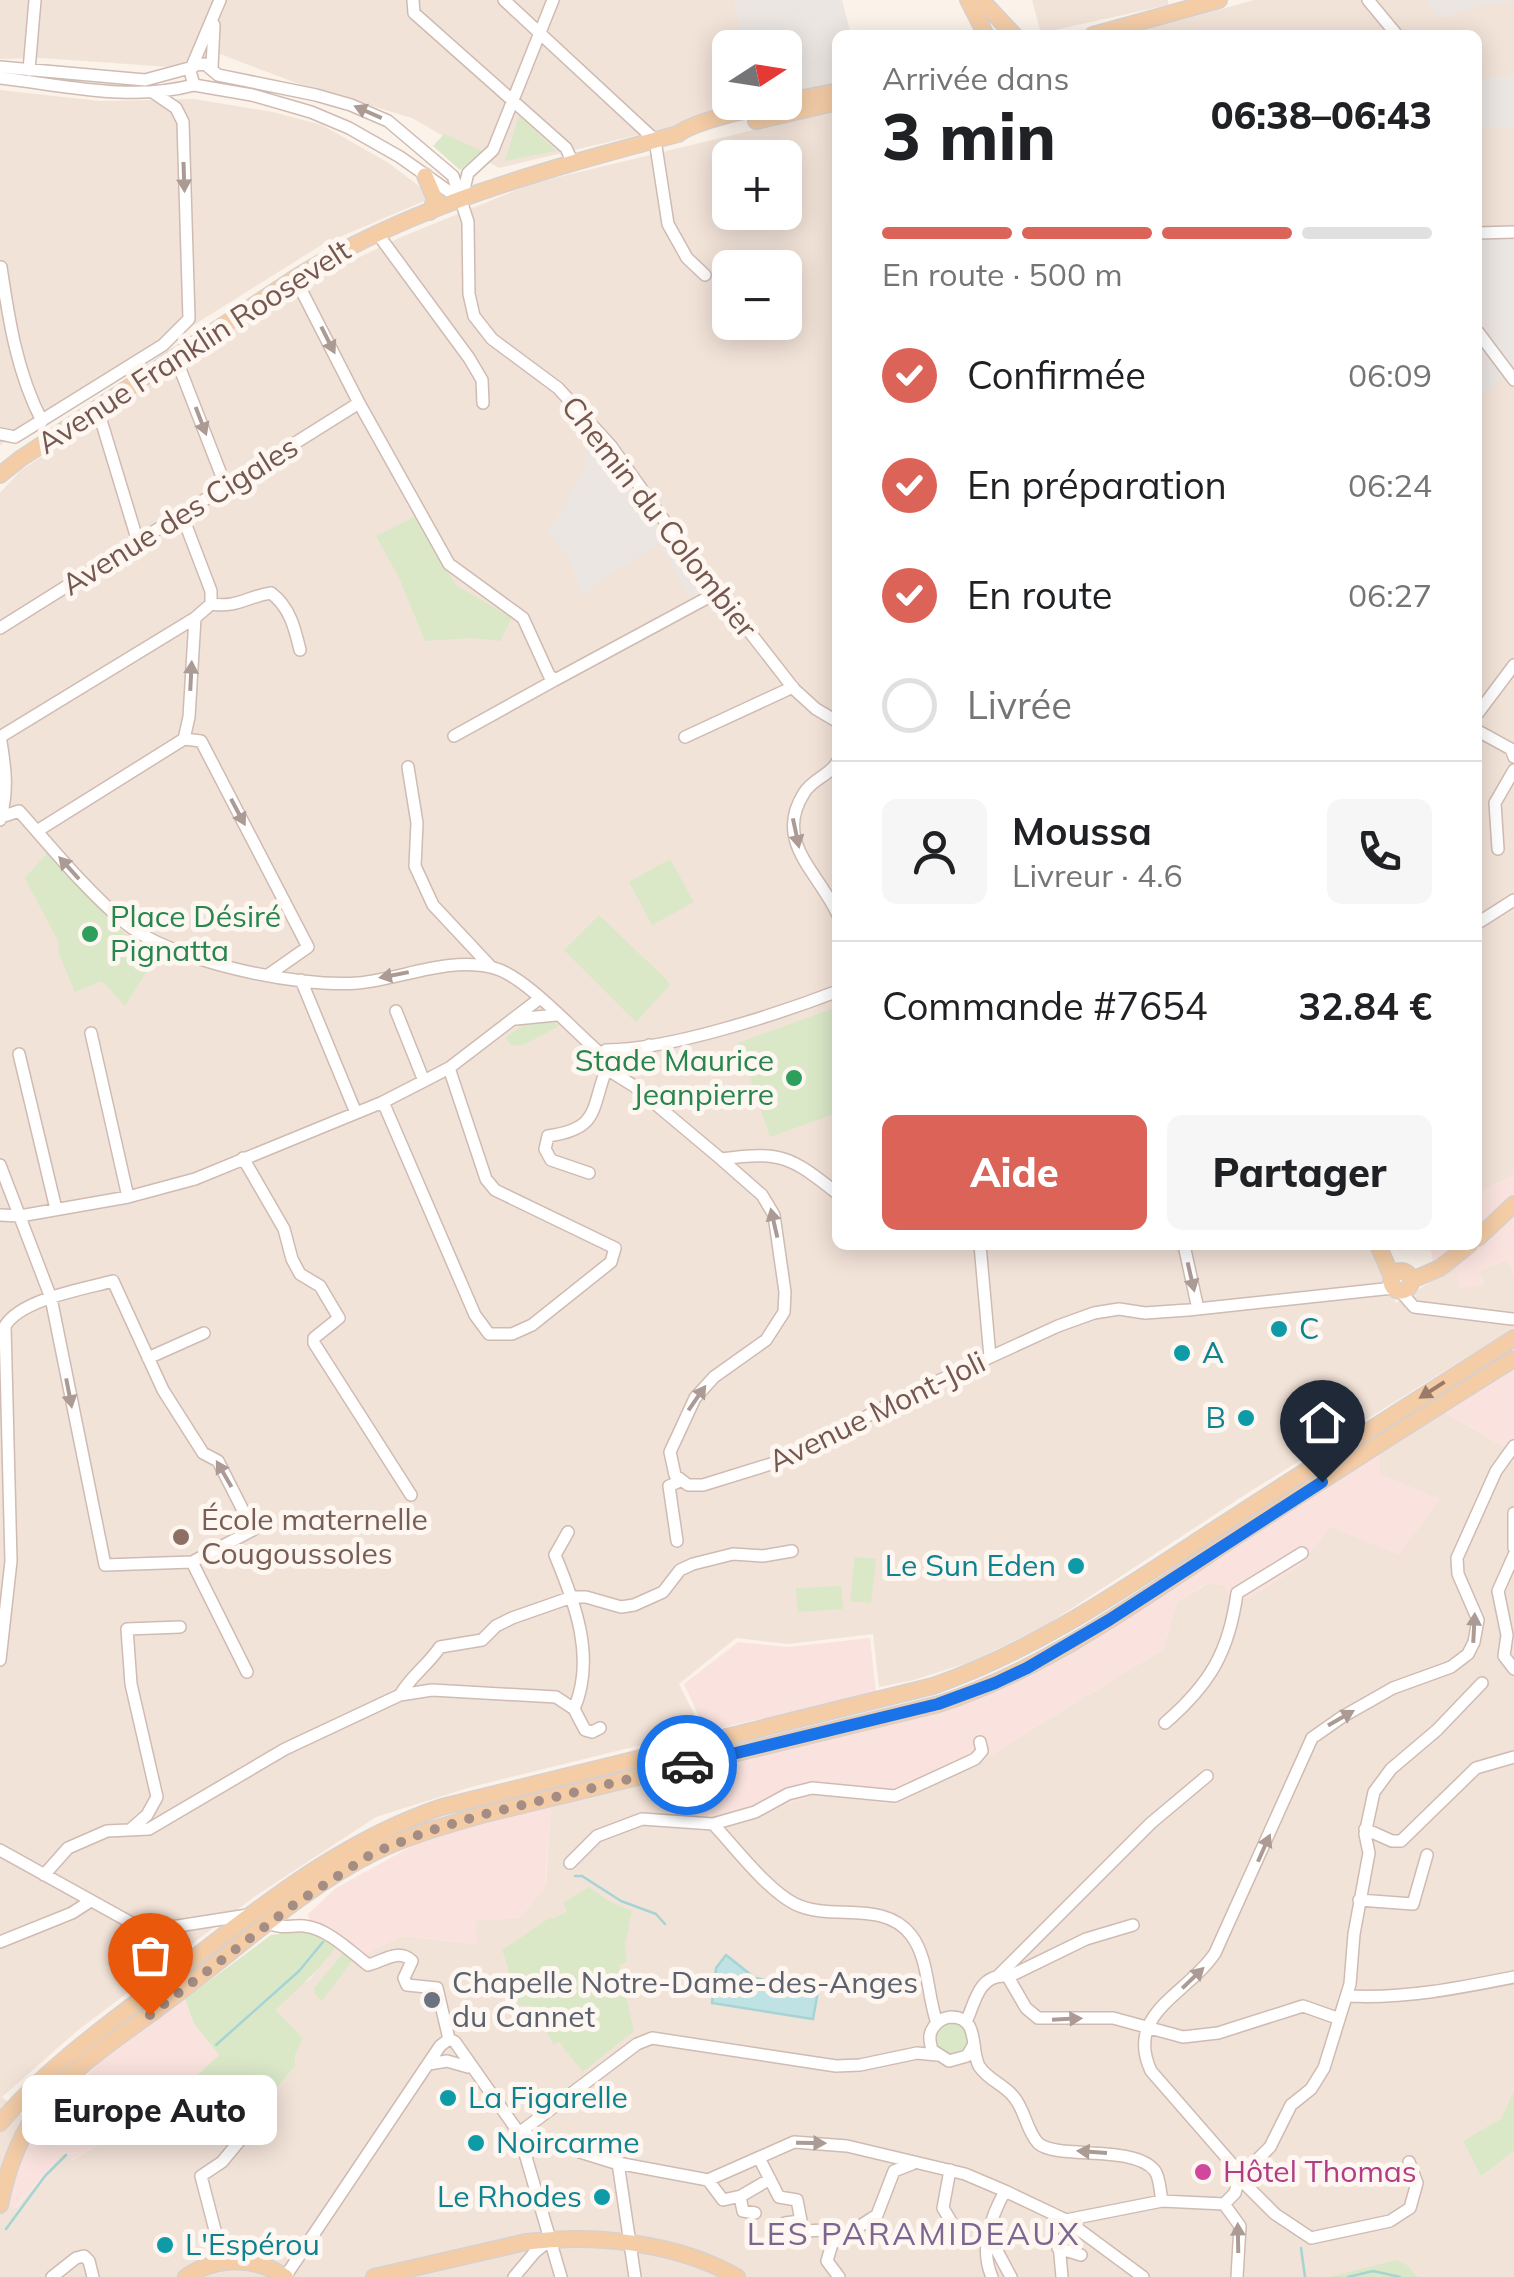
<!DOCTYPE html>
<html lang="fr">
<head>
<meta charset="utf-8">
<style>
  body { margin:0; font-family:Mulish,sans-serif; background:#f6f6f6; color:#202124; height:100vh; display:flex; flex-direction:column; font-size:38px; white-space:nowrap }
  * { box-sizing:border-box; margin:0 }
  p { font-size:32px; color:#757577 }
  .icon { flex:none; width:55px; height:55px; fill:none; stroke:currentColor; stroke-width:2; stroke-linecap:round; stroke-linejoin:round }
  .map { position:relative; flex:1; overflow:hidden }
  .panel { position:absolute; left:832px; top:30px; width:650px; height:1220px; display:flex; flex-direction:column; background:#fff; border-radius:15px; box-shadow:0 5px 25px #0003 }
  .panel>* { flex:none }
  .needle { width:65px; rotate:78deg }
  .fabs { position:absolute; left:712px; top:30px; display:grid; gap:20px }
  .fabs a { display:grid; place-items:center; width:90px; height:90px; border-radius:15px; background:#fff; box-shadow:0 5px 25px #0003; font-size:50px }
  .pin { position:absolute; display:grid; place-items:center; width:85px; height:85px; color:#fff; margin:-102px -42px; border-radius:50% 50% 50% 0; rotate:-45deg; box-shadow:0 0 10px #0007 }
  .pin .icon { rotate:45deg }
  .courier { position:absolute; display:grid; place-items:center; width:100px; height:100px; margin:-50px; border:8px solid #1a73e8; border-radius:50%; background:#fff; color:#222; box-shadow:0 2px 12px #0007 }
  .bubble { position:absolute; height:70px; border-radius:15px; background:#fff; box-shadow:0 5px 25px #0003; font-size:32px; font-weight:800; line-height:70px; text-align:center }
  .summary em { font-style:normal; font-weight:800 }
  .summary div { display:flex; flex-direction:column-reverse }
  .summary { display:flex; align-items:center; justify-content:space-between; height:170px; padding:0 50px }
  h1 { font-size:65px; font-weight:800; line-height:75px }
  .bar { display:grid; grid-template-columns:repeat(4,1fr); gap:15px 10px; align-content:center; height:120px; padding:0 50px }
  .bar i { height:12px; border-radius:8px; background:#e0e0e0 }
  .bar .selected { background:#db6358 }
  .bar p { grid-column:span 4 }
  .line { display:flex; align-items:center; gap:25px; padding:0 50px; border-top:2px solid #e0e0e0 }
  .line div { flex:1 }
  .round { display:grid; place-items:center; flex:none; width:105px; height:105px; border-radius:15px; background:#f6f6f6 }
  ol { padding:0 50px; list-style:none }
  li { display:flex; align-items:center; gap:30px; height:110px }
  li p { margin-inline-start:auto }
  li .icon { padding:10px; border-radius:50%; background:#db6358; color:#fff; stroke-width:4 }
  li:last-child { color:#757577 }
  li i { width:55px; height:55px; border:5px solid #e0e0e0; border-radius:50% }
  .primary-button { display:flex; gap:20px; margin-top:auto; padding:20px 50px }
  .primary-button a { flex:1; height:115px; border-radius:15px; background:#db6358; color:#fff; font-size:40px; font-weight:800; line-height:115px; text-align:center }
  .primary-button a+a { background:#f6f6f6; color:#202124 }
  .map>svg:first-child { display:block }
</style>
</head>
<body>
<div class="map">
<svg width="1514" height="2277" viewBox="0 0 1514 2277">
  <rect width="100%" height="100%" fill="#fbf2e9"/>
  <!-- residential -->
  <path fill="#f2e3d8" fill-rule="evenodd" d="M0 0H735L744 47 730 48V102L755 103 756 107 499 168 412 118 299 84 220 54 170 67 42 58 0 59Z
    M1032 0H1168V5L1041 33Z
    M1254 0H1514V1173L1513 1176 1478 1192V35H1142V31Z
    M0 90 100 101 194 99 273 112 322 125 387 162 434 197 323 244 200 321 67 399 9 435 0 446Z
    M837 110 838 1245H1371L1396 1303 1455 1267 1484 1284 1479 1270 1507 1260 1514 1275V1328L1246 1494 1045 1626 970 1662 914 1680 879 1687 873 1634 788 1644 736 1638 679 1684 702 1730 471 1787 376 1817 254 1897 77 2031 2 2097 37 2129 18 2171 16 2208 63 2153 73 2160 170 2100 230 2144 295 2066V2056L303 2038 276 2010 297 1987 310 1979 341 1938 362 1955 402 1936 476 1944V1921L546 1882 551 1805 650 1782 656 1807 818 1794 896 1804 964 1771 1163 1649 1177 1602 1209 1583 1224 1585 1298 1567 1330 1527 1380 1474V1454L1442 1411 1503 1446 1514 1442V2091L1481 2175 1514 2151V2277H0V493L20 471 288 292 399 238 534 183ZM730 158H785V212H730ZM730 268H785V322H730Z"/>
  <!-- commercial -->
  <path fill="#fae3de" d="M1514 1173V1275L1507 1260 1480 1270 1484 1285 1460 1288 1455 1267 1436 1280 1430 1245H1478V1192L1513 1176Z
    M1514 1368V1442L1503 1446 1442 1411Z
    M1380 1454V1474L1440 1499 1399 1555 1330 1527 1298 1567 1250 1598 1230 1600 1224 1585 1208 1583 1177 1602 1163 1649 964 1771 896 1804 818 1794 728 1825 699 1823 656 1807 650 1782 936 1711 977 1697Z
    M870 1638 876 1693 706 1731 684 1684 738 1642 788 1647Z
    M551 1805 545 1888 520 1918 476 1921 477 1944 402 1936 362 1956 310 1924 308 1914 336 1888 425 1839 528 1809Z
    M185 1999 194 2024 219 2055 170 2100 72 2160 63 2153 15 2208 9 2206 18 2171 37 2129 51 2108 103 2060Z"/>
  <!-- industrial -->
  <path fill="#ece6e2" d="M735 0H842L851 35H838L837 87 785 98V48L744 47Z
    M1426 0H1514V1L1476 7 1439 19Z
    M1514 76V128L1478 127V79Z
    M1514 236V369L1478 319V237Z
    M1478 340 1505 377 1478 397Z
    M592 431 708 592 692 600 659 544 599 581 583 597 568 556 548 533 583 471Z"/>
  <!-- green -->
  <path fill="#dae8c8" d="M519 115 556 151 505 161Z
    M444 134 482 151 460 170 433 146Z
    M416 516 456 585 512 618 500 641 472 638 425 641 399 578 376 536Z
    M49 851 118 928 155 958 125 1006 102 981 75 992 58 952 59 943 25 878Z
    M670 859 694 902 652 925 629 882Z
    M599 915 668 981 669 986 636 1022 564 950Z
    M837 1007V1113L770 1137 738 1043Z
    M550 1020 559 1025 556 1028 521 1046 511 1045 505 1038 523 1025Z
    M855 1557 876 1559 871 1603 850 1601Z
    M841 1586 843 1609 798 1612 796 1588Z
    M589 1887 609 1901 632 1911 625 1946 627 1962 619 1965 634 2031 583 2072 559 2042 554 2045 531 2005 509 2007 508 1967 502 1950 551 1917 553 1919 567 1911 563 1903Z
    M308 1930 337 1945C320 1971 297 1988 276 2010L303 2038 295 2056V2066L230 2144 170 2100 219 2055 194 2024 185 1999 271 1935Z
    M343 1953 354 1958 322 2001 315 1994 314 1988Z
    M935 2039a17 17 0 1 1 34 0a17 17 0 1 1-34 0Z
    M1514 2091V2151L1481 2176 1463 2141 1501 2119Z
    M1396 2260 1407 2265 1418 2277H1329Z"/>
  <!-- water -->
  <path fill="#bfe3e4" stroke="#a6d4d5" stroke-width="2.5" d="M726 1955 755 1978 818 1991 813 2019 712 2003 716 1968Z"/>
  <g fill="none" stroke-linecap="round" stroke-linejoin="round">
    <!-- stream -->
    <path stroke="#a6d4d5" stroke-width="2.5" d="M575 1876H582L621 1901 656 1914 665 1924
      M216 2045 299 1971 323 1942
      M6 2229 45 2176 66 2155
      M1301 2248 1305 2277
      M1348 2277 1373 2271 1400 2277"/>
    <!-- minor casing -->
    <g stroke="#cfbbb2" stroke-width="14">
      <path id="minor" d="M220 0 190 71 194 85 252 95 311 112 349 128 400 157 461 200
        M413 0 414 13 566 148 572 161
        M504 0 655 140 668 224 687 258 705 275
        M1368 0 1397 35
        M196 65 205 64 218 75 316 95 351 105 388 121 453 176 468 222 469 294 474 316 492 339 558 388 611 446 678 540 794 689 816 709 838 722
        M0 67 145 80 193 67
        M212 68 214 25
        M29 70 35 0
        M0 78C64 85 130 102 194 85
        M462 197 468 173 493 150 553 0
        M377 233 469 358 482 380 483 403
        M1478 233 1514 232
        M1 267C9 321 17 373 42 421
        M295 278 359 403 449 564 523 618 549 675 555 680 718 592
        M1478 332 1514 380
        M175 356 226 487
        M97 407 138 542
        M0 434 15 437 163 345 189 319 183 122 176 108 154 93
        M211 604C238 608 248 596 271 593 290 607 295 629 300 650
        M0 628 359 403
        M1478 713 1514 665
        M1478 731 1511 749 1514 757
        M0 736C5 765 9 791 0 820
        M454 736 555 680
        M0 737 195 618 211 604V591L182 515
        M685 737 793 687
        M184 739 201 741 308 947 268 975
        M838 761C831 775 812 779 804 793 773 842 818 871 838 915
        M408 767 417 823 415 866 433 905 491 967
        M1 817 19 811C53 849 85 889 124 922 170 961 298 988 358 983 402 979 449 956 494 968 525 976 575 1032 601 1054
        M37 831 184 739 189 717 195 618
        M1498 849 1495 803 1514 770
        M1481 921 1514 900
        M301 980 356 1113
        M396 1011 424 1081
        M516 1019 556 1015
        M91 1033 128 1197
        M649 1045 612 1070 603 1068 599 1063 601 1054 606 1050C669 1050 778 1014 838 991
        M19 1054 56 1209
        M610 1071 634 1086 721 1159 762 1195 774 1215 785 1292 784 1312 766 1340 714 1377 695 1398 670 1452 675 1475 688 1485H703L787 1459 901 1398 1058 1326 1094 1313 1119 1309 1145 1313 1188 1310 1393 1288
        M383 1102 475 1315 489 1334H512L532 1325 611 1262 615 1248 495 1190 486 1179 449 1068
        M243 1158 284 1229 292 1259 300 1274 320 1286 339 1318 314 1338V1343L411 1495
        M721 1159C782 1151 790 1156 838 1194
        M0 1165 51 1298 105 1565 192 1562 253 1530 218 1461 203 1453 163 1390 113 1281C84 1289 21 1299 5 1326L11 1561 0 1660
        M589 1173 551 1160 545 1149 548 1136C599 1129 591 1110 606 1070
        M0 1215 20 1216 128 1197 195 1179 383 1102 424 1081 449 1068 539 999
        M980 1245 990 1357
        M1184 1245 1198 1309
        M1400 1291 1414 1307 1512 1319
        M148 1358 204 1333
        M1514 1513V1548
        M568 1532 555 1555C575 1603 596 1658 574 1709
        M677 1541 669 1486 680 1481
        M1514 1555 1498 1591 1507 1635 1504 1656 1514 1669
        M192 1562 247 1672
        M400 1695C411 1676 428 1665 440 1647L482 1640 496 1626 512 1618 572 1597H586L621 1607 634 1605 663 1592 680 1570 693 1564 733 1554 763 1556 792 1551
        M1165 1723C1210 1684 1229 1652 1237 1593L1302 1553
        M713 1824C735 1847 767 1890 795 1904 832 1922 883 1899 911 1935 929 1958 927 1996 937 2023
        M131 1829 147 1815 157 1797 131 1684 127 1629 180 1627
        M1365 1829 1392 1841H1401L1476 1768 1514 1757
        M0 1850 146 1931 248 1915
        M570 1863 597 1836 642 1819 713 1824 755 1812 788 1794 812 1788 895 1796 975 1759 982 1751 980 1742
        M44 1875 68 1848 107 1831 149 1829 285 1749 400 1695 432 1690 556 1697 574 1709 585 1730 592 1732 600 1728
        M1359 1900 1413 1904 1427 1855
        M271 1924C282 1929 291 1925 304 1926 327 1928 350 1951 368 1965 384 1961 398 1948 412 1961L404 1978 407 1985 437 1988 449 2039 455 2042 519 2133 561 2277
        M0 1942 72 1913 89 1902
        M999 1975 1151 1823 1207 1776
        M1008 1977 1026 2008 1038 2018H1113L1183 2037 1218 2033 1303 2006 1337 2018
        M1008 1977 1086 1939 1133 1925
        M1348 1996C1404 1999 1459 1988 1514 1977
        M966 2022C975 2003 978 1976 1004 1976
        M974 2044 967 2056 949 2061 932 2050C930 2042 928 2035 933 2028 937 2021 945 2017 952 2017 980 2018 970 2049 979 2066 988 2080 1003 2084 1013 2096 1025 2109 1026 2130 1038 2143 1055 2160 1136 2144 1155 2171 1160 2178 1160 2192 1162 2201
        M429 2064 447 2061 468 2067
        M519 2133 612 2162 708 2180 794 2142 847 2146 965 2174 1005 2191 1066 2220 1143 2277
        M519 2133 637 2044 652 2038 836 2066 860 2065 917 2053 937 2055
        M759 2158 779 2197 797 2200 803 2231 826 2230
        M618 2163 635 2277
        M950 2170 943 2208 953 2225V2242
        M1239 2178 1270 2147 1291 2105 1311 2089 1324 2068 1350 1984 1354 1934 1369 1853 1365 1834 1374 1792 1391 1769 1437 1730 1482 1683
        M1239 2178 1275 2214 1311 2238 1390 2221 1410 2208 1417 2183 1409 2162
        M708 2180 723 2200 741 2196 770 2179
        M740 2197 743 2211 755 2213
        M1224 2204 1240 2226 1237 2277
        M1066 2220 1162 2201 1224 2204 1235 2193 1239 2178 1232 2164 1151 2071C1124 2013 1188 1994 1215 1953L1312 1738 1342 1717 1393 1688 1451 1667 1468 1654 1474 1642 1478 1620 1458 1574 1457 1558 1496 1471 1514 1446
        M785 2223 800 2221
        M987 2243 995 2247 1011 2277
        M1058 2248 1081 2255
        M223 2261 201 2176 222 2162 269 2105
        M52 2277 76 2258 84 2256 89 2261 93 2277
        M285 2277 440 2046 449 2039
        M514 2277 535 2252 550 2240
        M839 2277 827 2261 832 2244 877 2215 894 2171 912 2164
        M992 2277C979 2248 991 2217 1005 2191
        M1062 2277 1059 2244 1072 2225"/>
    </g>
    <!-- major casing -->
    <g stroke="#d8d0cd" stroke-width="18">
      <path id="major" d="M968 0 986 35
        M985 4 1014 35
        M1093 35 1219 0
        M756 121 838 102
        M425 176 435 199 430 212
        M0 475 20 459 295 278C412 205 547 169 678 134 703 115 802 99 838 91
        M1478 1238 1514 1204
        M1378 1245 1392 1277
        M1391 1281a10 10 0 1 1 20 0a10 10 0 1 1-20 0Z
        M1412 1280 1440 1268 1469 1245
        M0 2123C47 2067 109 2024 167 1979 253 1913 337 1842 442 1807L933 1686C1039 1649 1131 1584 1225 1523 1321 1461 1418 1399 1514 1338
        M0 2205C7 2170 19 2136 41 2107 75 2064 126 2033 169 2000 234 1952 301 1889 373 1853 407 1836 444 1826 481 1815L939 1704C1048 1668 1142 1599 1237 1536 1329 1476 1421 1417 1514 1359
        M186 2277C217 2256 254 2256 285 2277
        M374 2277 526 2242C594 2234 676 2242 737 2277"/>
    </g>
    <!-- minor -->
    <use href="#minor" stroke="#fff" stroke-width="11"/>
    <!-- major -->
    <use href="#major" stroke="#f4cda7" stroke-width="15"/>
  </g>
  <!-- one-way arrows -->
  <defs><path id="oneway-solid" d="M-6-.8H1V-3.2L6.5 0L1 3.2V.8H-6Z" transform="scale(2.5)"/></defs>
  <g fill="#ac9a95">
    <use href="#oneway-solid" transform="translate(368 112) rotate(-156)"/>
    <use href="#oneway-solid" transform="translate(184 177) rotate(88)"/>
    <use href="#oneway-solid" transform="translate(328 340) rotate(63)"/>
    <use href="#oneway-solid" transform="translate(201 421) rotate(69)"/>
    <use href="#oneway-solid" transform="translate(191 676) rotate(-87)"/>
    <use href="#oneway-solid" transform="translate(238 812) rotate(62)"/>
    <use href="#oneway-solid" transform="translate(796 833) rotate(78)"/>
    <use href="#oneway-solid" transform="translate(69 868) rotate(-132)"/>
    <use href="#oneway-solid" transform="translate(394 975) rotate(169)"/>
    <use href="#oneway-solid" transform="translate(774 1223) rotate(-103)"/>
    <use href="#oneway-solid" transform="translate(1191 1277) rotate(77)"/>
    <use href="#oneway-solid" transform="translate(69 1393) rotate(79)"/>
    <use href="#oneway-solid" transform="translate(697 1398) rotate(-55)"/>
    <use href="#oneway-solid" transform="translate(224 1474) rotate(-120)"/>
    <use href="#oneway-solid" transform="translate(1474 1628) rotate(-87)"/>
    <use href="#oneway-solid" transform="translate(1341 1718) rotate(-30)"/>
    <use href="#oneway-solid" transform="translate(1264 1848) rotate(-66)"/>
    <use href="#oneway-solid" transform="translate(1193 1978) rotate(-44)"/>
    <use href="#oneway-solid" transform="translate(1067 2019) rotate(-3)"/>
    <use href="#oneway-solid" transform="translate(811 2143) rotate(1)"/>
    <use href="#oneway-solid" transform="translate(1092 2152) rotate(-176)"/>
    <use href="#oneway-solid" transform="translate(1238 2238) rotate(-91)"/>
  </g>
  <use fill="#9a7a69" href="#oneway-solid" transform="translate(1432 1390) rotate(147)"/>
  <g fill="none" stroke-linecap="round" stroke-linejoin="round">
    <!-- done -->
    <path stroke="#a38d84" stroke-width="10" stroke-dasharray="0 18" d="M150 2015 292 1906 373 1853 426 1832 481 1815 687 1765"/>
    <!-- route -->
    <path stroke="#1a73e8" stroke-width="12" d="M687 1765 938 1704 995 1683 1027 1668 1109 1620 1322 1482"/>
  </g>
  <!-- markers -->
  <g fill="#2e9e5b" stroke="#fef6f0" stroke-width="4">
    <circle cx="90" cy="934" r="10"/>
    <circle cx="794" cy="1078" r="10"/>
  </g>
  <g fill="#0f9aa8" stroke="#fef6f0" stroke-width="4">
    <circle cx="1279" cy="1329" r="10"/>
    <circle cx="1182" cy="1353" r="10"/>
    <circle cx="1246" cy="1418" r="10"/>
    <circle cx="1076" cy="1566" r="10"/>
    <circle cx="448" cy="2098" r="10"/>
    <circle cx="476" cy="2143" r="10"/>
    <circle cx="602" cy="2197" r="10"/>
    <circle cx="165" cy="2245" r="10"/>
  </g>
  <circle fill="#8d6e63" stroke="#fef6f0" stroke-width="4" cx="181" cy="1537" r="10"/>
  <circle fill="#6b7280" stroke="#fef6f0" stroke-width="4" cx="432" cy="2000" r="10"/>
  <circle fill="#d1479c" stroke="#fef6f0" stroke-width="4" cx="1203" cy="2172" r="10"/>
  <g text-anchor="middle" stroke-width="10" stroke-linejoin="round" paint-order="stroke">
    <!-- street labels -->
    <g font-size="30" fill="#74574e" stroke="#fef6f0">
      <text transform="translate(194 347) rotate(-33)" y="10">Avenue Franklin Roosevelt</text>
      <text transform="translate(180 516) rotate(-32)" y="10">Avenue des Cigales</text>
      <text transform="translate(659 517) rotate(52)" y="10">Chemin du Colombier</text>
      <text transform="translate(877 1412) rotate(-26)" y="10">Avenue Mont-Joli</text>
    </g>
    <!-- leisure labels -->
    <g font-size="30" fill="#27864d" stroke="#fef6f0" text-anchor="start">
      <text x="110" y="927">Place Désiré<tspan x="110" dy="34">Pignatta</tspan></text>
      <text x="774" y="1071" text-anchor="end">Stade Maurice<tspan x="774" dy="34">Jeanpierre</tspan></text>
    </g>
    <!-- culture labels -->
    <g font-size="30" fill="#0d838f" stroke="#fef6f0" text-anchor="start">
      <text x="1299" y="1339">C</text>
      <text x="1202" y="1363">A</text>
      <text x="1226" y="1428" text-anchor="end">B</text>
      <text x="1056" y="1576" text-anchor="end">Le Sun Eden</text>
      <text x="468" y="2108">La Figarelle</text>
      <text x="496" y="2153">Noircarme</text>
      <text x="582" y="2207" text-anchor="end">Le Rhodes</text>
      <text x="185" y="2255">L'Espérou</text>
    </g>
    <!-- education labels -->
    <g font-size="30" fill="#785e54" stroke="#fef6f0" text-anchor="start">
      <text x="201" y="1530">École maternelle<tspan x="201" dy="34">Cougoussoles</tspan></text>
    </g>
    <!-- worship labels -->
    <g font-size="30" fill="#5b616d" stroke="#fef6f0" text-anchor="start">
      <text x="452" y="1993">Chapelle Notre-Dame-des-Anges<tspan x="452" dy="34">du Cannet</tspan></text>
    </g>
    <!-- hotel labels -->
    <g font-size="30" fill="#b23c85" stroke="#fef6f0" text-anchor="start">
      <text x="1223" y="2182">Hôtel Thomas</text>
    </g>
    <!-- neighbourhood labels -->
    <g font-size="32" letter-spacing="2.5" fill="#7c668f" stroke="#fef6f0">
      <text x="914" y="2245">LES PARAMIDEAUX</text>
    </g>
  </g>
</svg>
<div class="fabs">
<a><svg class="needle" viewBox="-14 -14 28 28"><path d="M0-13l5 13h-10z" fill="#e53935"/><path d="M0 13l5-13h-10z" fill="#757577"/></svg></a>
<a>+</a>
<a>−</a>
</div>
<div class="pin" style="left:150px;top:2015px;background:#ea580c"><svg class="icon" aria-label="bag" viewBox="0 0 24 24"><path d="M5 8h14l-1 12H6zM9 8a3 3 0 0 1 6 0"/></svg></div>
<div class="pin" style="left:1322px;top:1482px;background:#1f2937"><svg class="icon" aria-label="home" viewBox="0 0 24 24"><path d="M3 11l9-7 9 7M6 9v11h12V9"/></svg></div>
<div class="courier" style="left:687px;top:1765px"><svg class="icon" aria-label="car" viewBox="0 0 24 24"><path d="M5 17H2v-5l4-1 3-4h7l3 4 3 1v5h-3M9 17h6M6 11h13"/><circle cx="7" cy="17" r="2"/><circle cx="17" cy="17" r="2"/></svg></div>
<div class="bubble" style="left:22px;top:2075px;width:255px">Europe Auto</div>
<section class="panel">
<div class="summary"><div><h1>3 min</h1><p>Arrivée dans</p></div><em>06:38–06:43</em></div>
<div class="bar"><i class="selected"></i><i class="selected"></i><i class="selected"></i><i></i><p>En route · 500 m</p></div>
<ol>
<li><svg class="icon" aria-label="check" viewBox="0 0 24 24"><path d="M5 12l5 5 9-10"/></svg>Confirmée<p>06:09</p></li>
<li><svg class="icon" aria-label="check" viewBox="0 0 24 24"><path d="M5 12l5 5 9-10"/></svg>En préparation<p>06:24</p></li>
<li><svg class="icon" aria-label="check" viewBox="0 0 24 24"><path d="M5 12l5 5 9-10"/></svg>En route<p>06:27</p></li>
<li><i></i>Livrée</li>
</ol>
<div class="line" style="height:180px"><a class="round"><svg class="icon" aria-label="person" viewBox="0 0 24 24"><circle cx="12" cy="8" r="4"/><path d="M4 21q1-7 8-7t8 7"/></svg></a><div><b>Moussa</b><p>Livreur · 4.6</p></div><a class="round"><svg class="icon" aria-label="phone" viewBox="0 0 24 24"><path d="M5 4h4l2 5-3 2q2 4 5 5l2-3 5 2v4C11 20 4 13 5 4z"/></svg></a></div>
<div class="line" style="height:130px"><div>Commande #7654</div><b>32.84 €</b></div>
<div class="primary-button"><a>Aide</a><a>Partager</a></div>
</section>
</div>
</body>
</html>
